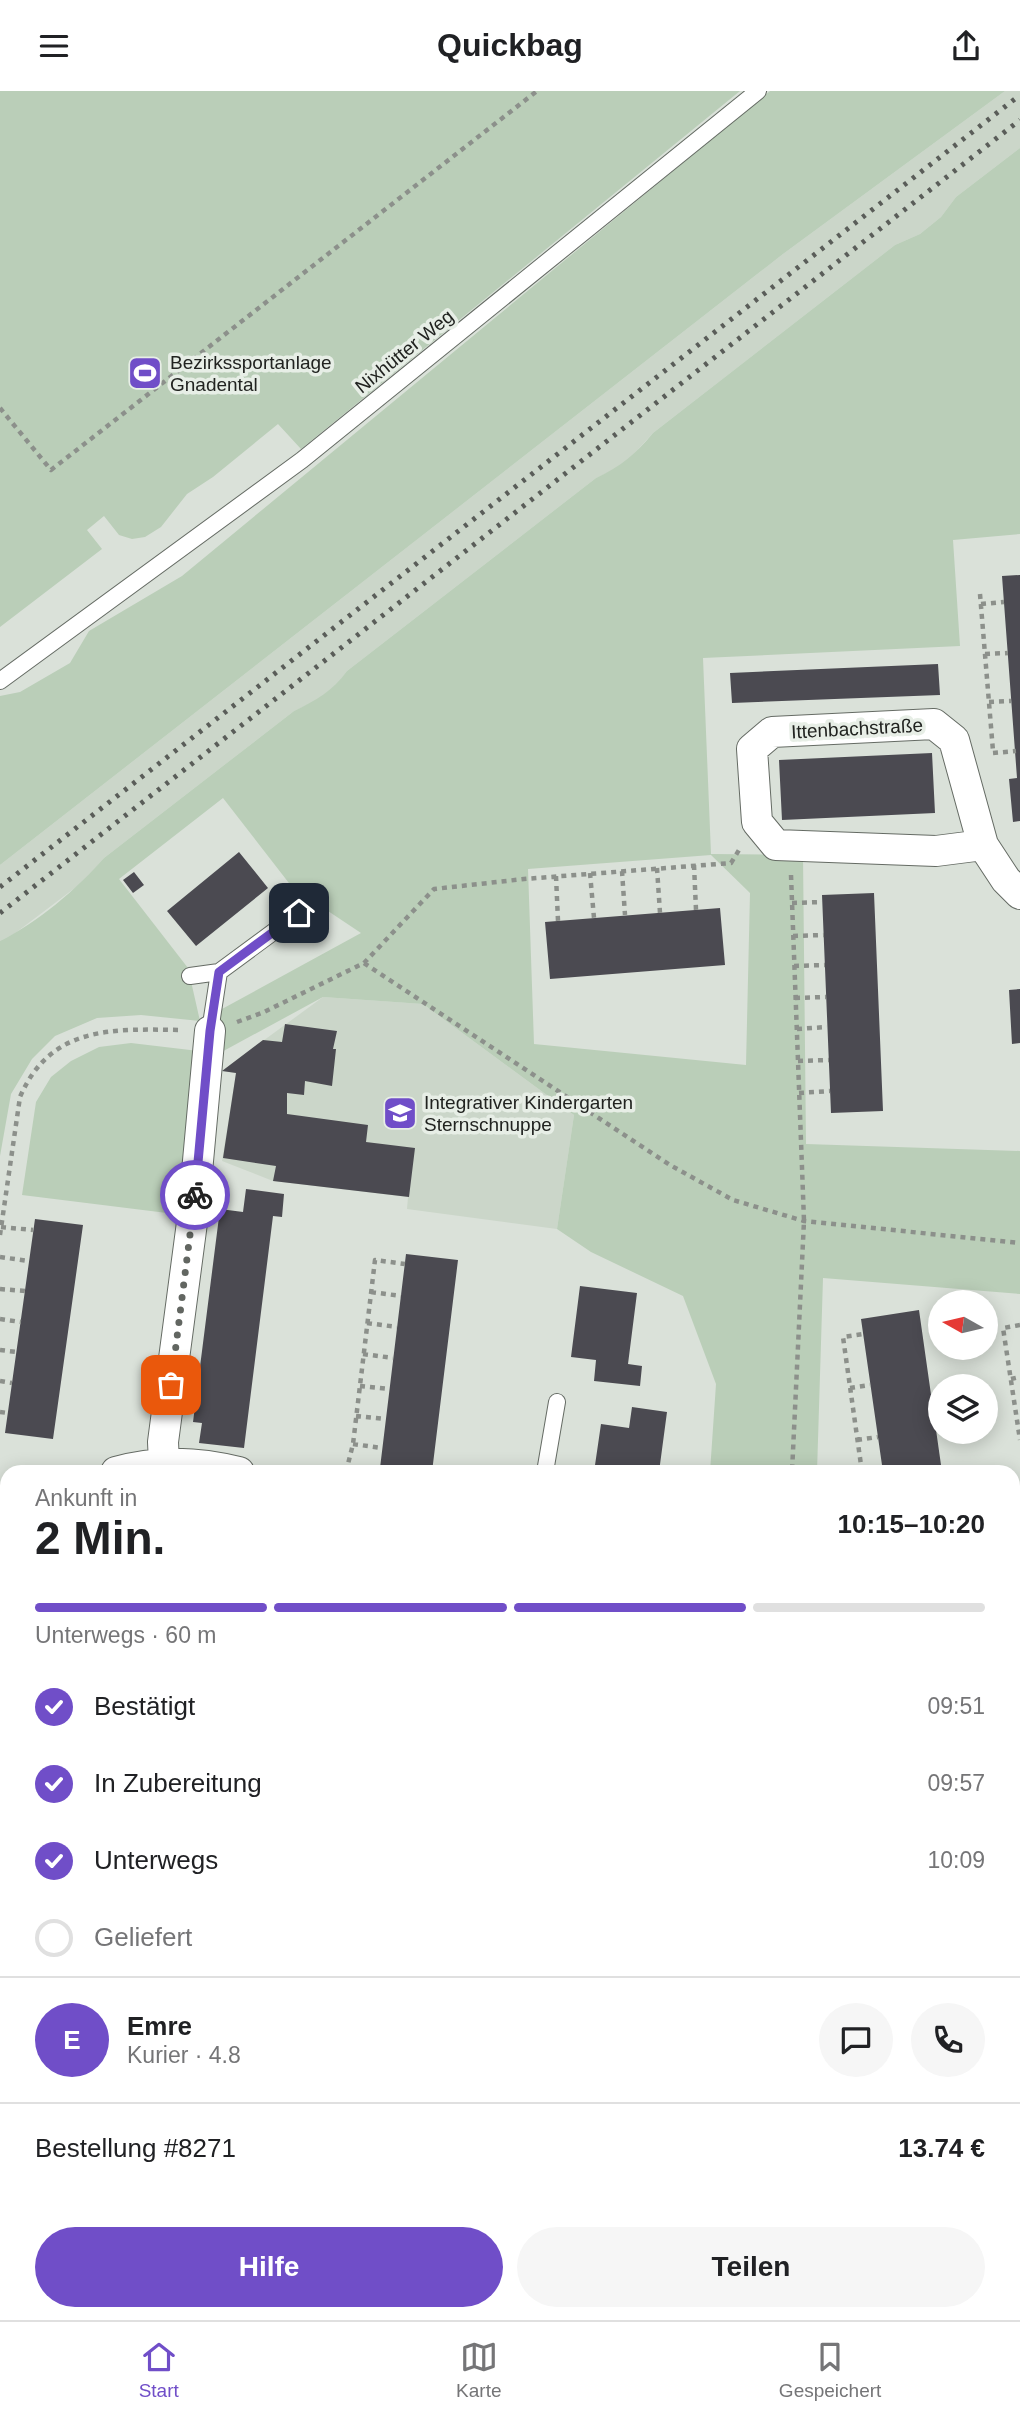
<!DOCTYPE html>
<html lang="de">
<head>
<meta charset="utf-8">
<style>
  body { margin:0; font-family:Arial,sans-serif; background:#f6f6f6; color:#202124; height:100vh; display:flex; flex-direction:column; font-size:26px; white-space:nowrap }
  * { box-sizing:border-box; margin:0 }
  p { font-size:23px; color:#757577 }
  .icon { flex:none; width:38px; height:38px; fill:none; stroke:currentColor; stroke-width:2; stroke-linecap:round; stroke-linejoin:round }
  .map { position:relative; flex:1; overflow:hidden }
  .sheet { position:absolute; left:0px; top:1374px; width:1020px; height:856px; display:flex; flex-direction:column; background:#fff; border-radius:21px 21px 0 0; box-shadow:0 4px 18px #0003 }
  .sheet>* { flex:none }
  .needle { width:46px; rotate:278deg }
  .tools { position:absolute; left:928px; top:1199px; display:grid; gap:14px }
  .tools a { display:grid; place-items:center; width:70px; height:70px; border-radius:50%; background:#fff; box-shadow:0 4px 18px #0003; font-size:35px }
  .pin { position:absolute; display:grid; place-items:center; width:60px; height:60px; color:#fff; margin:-30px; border-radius:14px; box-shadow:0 4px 10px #0006 }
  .courier { position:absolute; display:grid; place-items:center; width:70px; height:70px; margin:-35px; border:5px solid #704ec8; border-radius:50%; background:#fff; color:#222; box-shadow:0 2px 9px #0007 }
  .headline em { font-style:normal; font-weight:700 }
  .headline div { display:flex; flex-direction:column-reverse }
  .headline { display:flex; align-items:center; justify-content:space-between; height:119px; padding:0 35px }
  h1 { font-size:46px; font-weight:700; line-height:52px }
  .bar { display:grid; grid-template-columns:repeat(4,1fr); gap:10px 7px; align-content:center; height:84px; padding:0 35px }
  .bar i { height:9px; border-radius:5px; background:#e0e0e0 }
  .bar .active { background:#704ec8 }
  .bar p { grid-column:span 4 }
  .line { display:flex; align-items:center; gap:18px; padding:0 35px; border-top:2px solid #e0e0e0 }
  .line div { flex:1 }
  .round { display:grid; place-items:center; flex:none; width:74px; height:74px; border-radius:37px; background:#f6f6f6 }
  ol { padding:0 35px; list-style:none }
  li { display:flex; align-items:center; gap:21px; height:77px }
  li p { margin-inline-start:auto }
  li .icon { padding:7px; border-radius:50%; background:#704ec8; color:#fff; stroke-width:4 }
  li:last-child { color:#757577 }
  li i { width:38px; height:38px; border:4px solid #e0e0e0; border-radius:50% }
  .action { display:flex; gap:14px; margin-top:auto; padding:14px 35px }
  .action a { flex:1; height:80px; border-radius:42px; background:#704ec8; color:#fff; font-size:28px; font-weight:700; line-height:80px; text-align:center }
  .action a+a { background:#f6f6f6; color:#202124 }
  header { display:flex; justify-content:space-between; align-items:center; height:91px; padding:0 35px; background:#fff; font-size:32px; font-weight:700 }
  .tabs { display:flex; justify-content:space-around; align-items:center; height:98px; border-top:2px solid #e0e0e0; background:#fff; font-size:19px; color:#757577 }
  .tabs a { display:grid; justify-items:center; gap:4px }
  .tabs .active { color:#704ec8 }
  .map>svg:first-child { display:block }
</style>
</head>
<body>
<header><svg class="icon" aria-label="menu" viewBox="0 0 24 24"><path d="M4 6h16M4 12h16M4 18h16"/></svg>Quickbag<svg class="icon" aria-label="share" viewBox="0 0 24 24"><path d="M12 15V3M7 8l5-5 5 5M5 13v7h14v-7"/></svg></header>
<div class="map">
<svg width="1020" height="2229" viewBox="0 0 1020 2229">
  <rect width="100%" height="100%" fill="#dae1d9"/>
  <!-- built -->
  <path fill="#cbd6c9" d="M1005 0H1020V57L956 106 941 126 920 143 895 154 653 342 630 367 618 377 596 387 347 580 338 593 316 610 294 620 104 767 84 790 14 843 0 850V774L783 163Z
    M323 906 423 913 574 1024 557 1138 407 1118 408 1106 273 1090 222 1070 236 982 222 980Z"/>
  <!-- green -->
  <path fill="#baceb8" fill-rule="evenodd" d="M0 0H740L301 358 278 333 213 386 187 403 161 436 145 446 132 448 119 444 104 425 87 439 102 458 0 536Z
    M770 0H1005L783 163 0 774V605L20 601 70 572 89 540 182 485Z
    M1020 57V443L953 449 960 555 703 567 711 763 803 764 806 1053 1020 1060V1203L823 1187 817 1381H710L716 1293 683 1205 591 1161 557 1138 574 1024 423 913 323 906 218 963 200 930 141 924 97 927 55 945 32 968 11 1003 0 1065V850C37 832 77 798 104 767L294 620C315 610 333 600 347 580L596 387C620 376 636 363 653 342L895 154 920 143 941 126 956 106ZM223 707 292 796 361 842 200 930 188 877 119 788ZM711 764 750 802 746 974 534 953 528 778Z
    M131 952 207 961 183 1124 22 1104 36 1011 51 986 71 970 99 956Z
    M692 2223H819L820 2229H692Z"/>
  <!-- building -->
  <path fill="#4b4a51" d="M1020 484V730L1013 731 1009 688 1017 687 1002 485Z
    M938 573 940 604 732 612 730 582Z
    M932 662 935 722 782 729 779 669Z
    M239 761 268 797 196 855 167 820Z
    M134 781 144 794 133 802 123 789Z
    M874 802 883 1020 831 1022 822 804Z
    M720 817 725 874 550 888 545 831Z
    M1020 898V952L1012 953 1009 899Z
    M285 933 337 940 333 958H336L332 995 305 990 304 1004 287 1002V1023L368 1034 366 1051 415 1057 409 1106 273 1090 276 1075 223 1067 236 982 222 980 263 949 282 951Z
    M246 1098 284 1103 282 1126 273 1125 244 1357 199 1352 202 1332 193 1331 220 1118 243 1121Z
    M35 1128 83 1134 53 1348 5 1342Z
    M406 1163 458 1169 432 1381 380 1377Z
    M580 1195 637 1202 628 1273 642 1275 640 1295 594 1290 596 1269 571 1266Z
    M919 1219 942 1381H883L861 1228Z
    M632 1316 667 1321 659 1381H594L601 1333 629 1337Z
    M0 1542 7 1543V1578L4 1601 0 1600Z
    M1013 1569H1020V1610H1013Z
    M0 1681 7 1682V1728L0 1727Z
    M1013 1731H1020V1772H1013Z
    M0 1858 7 1859V1910L0 1909Z
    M1013 1894H1020V1934H1013Z
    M0 1970H6L4 1990H7V2056L0 2055Z
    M1013 2053H1020V2106H1013Z
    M0 2201 7 2202V2222H69L68 2229H0Z
    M154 2222H267L266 2229H153Z
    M517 2222H572V2229H517Z"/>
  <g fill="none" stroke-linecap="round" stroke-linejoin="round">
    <!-- lane casing -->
    <g stroke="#656b64" stroke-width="18">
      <path id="lane" d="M0 590 302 369 758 0
        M190 885 219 881
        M210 940 219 881 299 822 285 801
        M545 1381 557 1311
        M496 2229V2222"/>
    </g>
    <!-- street casing -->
    <g stroke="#656b64" stroke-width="32">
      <path id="street" d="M983 754 936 760 776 754 757 731 752 658 772 641 934 633 954 649 983 754 1006 789 1020 803
        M164 1372 163 1351 193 1124 210 940
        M116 1381C158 1369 197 1371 239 1381
        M0 1442 7 1438
        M324 2229 334 2222"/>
    </g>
    <!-- path -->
    <path stroke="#8c908b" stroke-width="4.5" stroke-dasharray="5 5" stroke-linecap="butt" d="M0 317 51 379 537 0
      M980 503 993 660
      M981 513 1004 511
      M985 563 1008 562
      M989 611 1011 610
      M993 662 1016 660
      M694 774 696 819
      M657 777 660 822
      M622 780 625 824
      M590 782 594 827
      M791 784 804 1130 792 1381
      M556 785 558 830
      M792 812 822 811
      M793 845 824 844
      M364 872 670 1074 733 1109 804 1130 1020 1152
      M794 875 825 874
      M795 907 826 906
      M237 931 264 921 364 872 434 798 524 788 731 772 739 759
      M797 938 827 936
      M798 970 829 969
      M799 1002 830 1000
      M1 1136 33 1139
      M0 1144 20 1006C51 934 113 938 181 939
      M0 1166 29 1170
      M0 1198 25 1200
      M371 1201 401 1205
      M0 1228 21 1231
      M367 1232 397 1236
      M1020 1234 1003 1237 1020 1349
      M0 1259 17 1261
      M363 1263 393 1267
      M1011 1288 1020 1286
      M0 1290 12 1292
      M360 1295 389 1298
      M850 1297 870 1294
      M0 1321 8 1322
      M356 1325 385 1328
      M857 1349 878 1346
      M353 1353 382 1357
      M346 1381 353 1353 375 1169 405 1173
      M862 1381 843 1246 863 1243
      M1013 1523 1020 1522
      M0 1653 7 1655
      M1013 1702H1020
      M1013 1861H1020
      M0 1942 7 1944
      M1013 2024H1020
      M0 2139 7 2133
      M749 2229V2222
      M799 2229 829 2228
      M874 2229V2228"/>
    <!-- lane -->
    <use href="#lane" stroke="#fff" stroke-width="16"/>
    <!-- street -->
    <use href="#street" stroke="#fff" stroke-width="30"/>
    <!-- rail -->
    <path stroke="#5a5d59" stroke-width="5" stroke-dasharray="3.5 7" stroke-linecap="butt" d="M0 796 1020 4
      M0 822 1020 29"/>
  </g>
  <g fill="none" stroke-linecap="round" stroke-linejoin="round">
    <!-- done -->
    <path stroke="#626661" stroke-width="7" stroke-dasharray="0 12.6" d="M171 1294 195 1104"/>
    <!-- route -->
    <path stroke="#704ec8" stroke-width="9" d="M195 1104 210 940 219 881 299 822"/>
  </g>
  <!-- icons -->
  <defs>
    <g id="stadium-square" transform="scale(1.75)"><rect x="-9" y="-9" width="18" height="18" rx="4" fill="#704ec8" stroke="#e7eee6"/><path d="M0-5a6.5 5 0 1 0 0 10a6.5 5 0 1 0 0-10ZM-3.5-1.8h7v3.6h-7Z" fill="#fff"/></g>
    <g id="school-square" transform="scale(1.75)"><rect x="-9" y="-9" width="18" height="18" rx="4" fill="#704ec8" stroke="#e7eee6"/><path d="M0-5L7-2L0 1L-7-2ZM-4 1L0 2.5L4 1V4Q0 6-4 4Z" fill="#fff"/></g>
  </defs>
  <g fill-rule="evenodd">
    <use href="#stadium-square" x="145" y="282"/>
    <use href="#school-square" x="400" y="1022"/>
  </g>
  <g text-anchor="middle" stroke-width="7" stroke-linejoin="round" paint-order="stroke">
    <!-- street labels -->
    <g font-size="19" fill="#212320" stroke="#e7eee6">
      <text transform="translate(404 260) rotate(-39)" y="7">Nixhütter Weg</text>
      <text transform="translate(857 637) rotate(-3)" y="7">Ittenbachstraße</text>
    </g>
    <!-- poi labels -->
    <g font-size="19" fill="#212320" stroke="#e7eee6" text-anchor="start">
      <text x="170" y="278">Bezirkssportanlage<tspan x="170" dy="22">Gnadental</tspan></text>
      <text x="424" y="1018">Integrativer Kindergarten<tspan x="424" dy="22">Sternschnuppe</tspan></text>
    </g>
  </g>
</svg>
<div class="tools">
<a><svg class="needle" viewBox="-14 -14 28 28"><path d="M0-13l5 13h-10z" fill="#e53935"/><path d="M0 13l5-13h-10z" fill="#757577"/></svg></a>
<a><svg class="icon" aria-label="layers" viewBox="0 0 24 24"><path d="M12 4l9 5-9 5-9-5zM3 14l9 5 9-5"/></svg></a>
</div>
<div class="pin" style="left:171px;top:1294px;background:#ea580c"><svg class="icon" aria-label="bag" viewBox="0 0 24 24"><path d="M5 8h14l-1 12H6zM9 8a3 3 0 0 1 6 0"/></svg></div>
<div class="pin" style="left:299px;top:822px;background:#1f2937"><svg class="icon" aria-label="home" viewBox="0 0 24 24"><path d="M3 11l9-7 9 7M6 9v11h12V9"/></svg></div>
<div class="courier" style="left:195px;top:1104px"><svg class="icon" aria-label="bike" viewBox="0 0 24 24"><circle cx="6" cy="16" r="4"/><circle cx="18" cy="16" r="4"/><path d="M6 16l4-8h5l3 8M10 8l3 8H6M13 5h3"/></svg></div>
<section class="sheet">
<div class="headline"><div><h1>2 Min.</h1><p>Ankunft in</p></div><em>10:15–10:20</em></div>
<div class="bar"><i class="active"></i><i class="active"></i><i class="active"></i><i></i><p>Unterwegs · 60 m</p></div>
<ol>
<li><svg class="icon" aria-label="check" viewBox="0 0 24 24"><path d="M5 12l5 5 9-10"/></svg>Bestätigt<p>09:51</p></li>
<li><svg class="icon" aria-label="check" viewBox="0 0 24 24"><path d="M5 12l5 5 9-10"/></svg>In Zubereitung<p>09:57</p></li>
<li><svg class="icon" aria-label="check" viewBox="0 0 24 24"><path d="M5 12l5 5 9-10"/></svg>Unterwegs<p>10:09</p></li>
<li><i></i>Geliefert</li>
</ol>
<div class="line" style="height:126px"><b class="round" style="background:#704ec8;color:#fff">E</b><div><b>Emre</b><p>Kurier · 4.8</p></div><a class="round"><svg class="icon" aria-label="chat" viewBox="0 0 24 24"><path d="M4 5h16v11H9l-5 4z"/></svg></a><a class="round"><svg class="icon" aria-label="phone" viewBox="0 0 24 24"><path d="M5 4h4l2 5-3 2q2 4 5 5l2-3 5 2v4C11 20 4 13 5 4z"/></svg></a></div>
<div class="line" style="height:91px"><div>Bestellung #8271</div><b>13.74 €</b></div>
<div class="action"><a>Hilfe</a><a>Teilen</a></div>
</section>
</div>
<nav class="tabs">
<a class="active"><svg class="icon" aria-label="home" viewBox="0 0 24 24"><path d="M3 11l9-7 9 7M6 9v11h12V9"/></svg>Start</a>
<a><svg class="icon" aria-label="map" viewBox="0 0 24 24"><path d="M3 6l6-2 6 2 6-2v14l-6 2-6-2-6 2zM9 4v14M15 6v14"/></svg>Karte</a>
<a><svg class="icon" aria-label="saved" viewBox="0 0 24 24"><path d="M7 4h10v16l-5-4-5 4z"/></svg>Gespeichert</a>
</nav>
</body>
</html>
